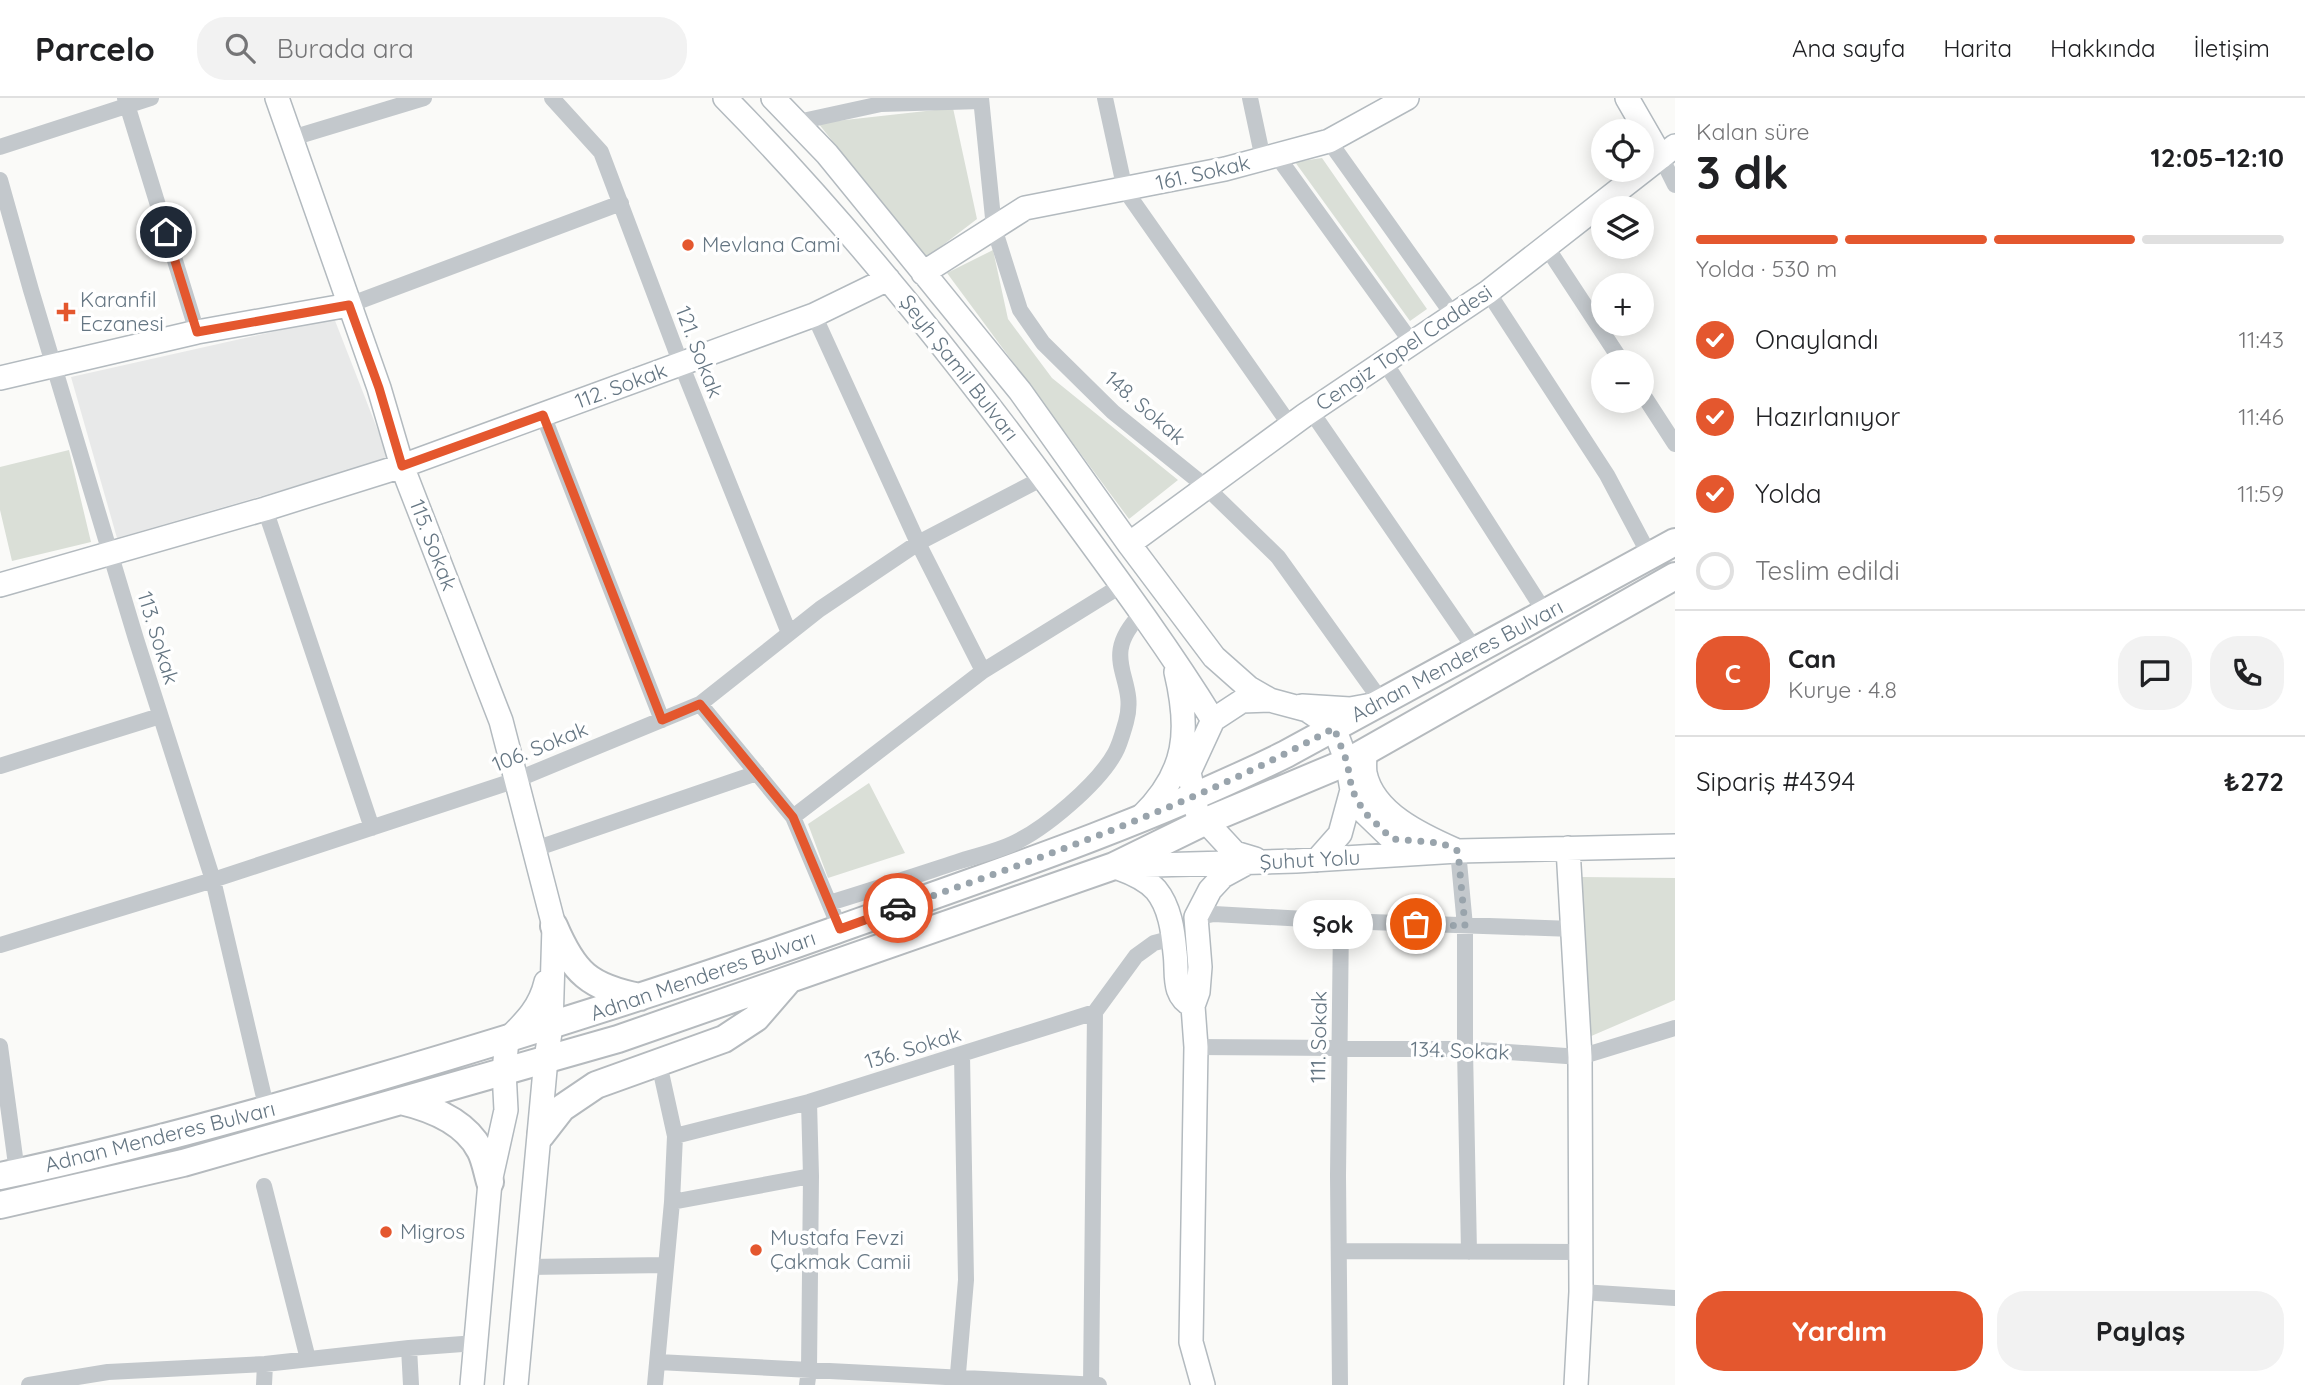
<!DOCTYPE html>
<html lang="tr">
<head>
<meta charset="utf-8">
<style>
  body { margin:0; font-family:Quicksand,sans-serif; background:#f2f2f2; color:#202124; height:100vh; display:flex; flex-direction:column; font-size:26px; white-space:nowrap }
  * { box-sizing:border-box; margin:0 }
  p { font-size:23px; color:#757577 }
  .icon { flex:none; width:38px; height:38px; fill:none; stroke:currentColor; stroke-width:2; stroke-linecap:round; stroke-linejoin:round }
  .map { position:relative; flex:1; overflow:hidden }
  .side { display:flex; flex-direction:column; background:#fff; width:630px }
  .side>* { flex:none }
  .buttons { position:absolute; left:1591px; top:21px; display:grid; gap:14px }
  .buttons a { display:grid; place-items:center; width:63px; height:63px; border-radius:50%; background:#fff; box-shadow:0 4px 18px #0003; font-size:35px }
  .pin { position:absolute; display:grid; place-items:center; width:60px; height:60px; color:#fff; margin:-30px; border:4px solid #fff; border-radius:50%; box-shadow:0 2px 7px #0007 }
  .courier { position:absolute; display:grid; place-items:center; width:70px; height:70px; margin:-35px; border:5px solid #e4572e; border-radius:50%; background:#fff; color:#222; box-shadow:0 2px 9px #0007 }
  .bubble { position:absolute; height:49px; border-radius:24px; background:#fff; box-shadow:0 4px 18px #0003; font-size:23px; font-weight:700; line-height:49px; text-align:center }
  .overview em { font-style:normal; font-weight:700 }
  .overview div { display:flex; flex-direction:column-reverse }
  .overview { display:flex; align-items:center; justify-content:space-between; height:119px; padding:0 21px }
  h1 { font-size:46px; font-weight:700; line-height:52px }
  .bar { display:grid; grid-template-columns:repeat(4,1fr); gap:10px 7px; align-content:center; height:84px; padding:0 21px }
  .bar i { height:9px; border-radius:5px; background:#e0e0e0 }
  .bar .on { background:#e4572e }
  .bar p { grid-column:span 4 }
  .line { display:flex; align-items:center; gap:18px; padding:0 21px; border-top:2px solid #e0e0e0 }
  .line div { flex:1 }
  .round { display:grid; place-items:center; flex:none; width:74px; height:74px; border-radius:28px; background:#f2f2f2 }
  ol { padding:0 21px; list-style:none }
  li { display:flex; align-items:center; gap:21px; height:77px }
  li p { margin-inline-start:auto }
  li .icon { padding:7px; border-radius:50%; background:#e4572e; color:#fff; stroke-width:4 }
  li:last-child { color:#757577 }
  li i { width:38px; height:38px; border:4px solid #e0e0e0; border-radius:50% }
  .button { display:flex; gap:14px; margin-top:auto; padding:14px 21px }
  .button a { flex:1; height:80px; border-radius:28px; background:#e4572e; color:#fff; font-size:28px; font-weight:700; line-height:80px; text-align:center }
  .button a+a { background:#f2f2f2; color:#202124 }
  header { display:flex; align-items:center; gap:42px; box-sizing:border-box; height:98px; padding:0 35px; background:#fff; border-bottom:2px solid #e0e0e0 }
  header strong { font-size:33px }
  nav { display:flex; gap:38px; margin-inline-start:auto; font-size:24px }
  .search { width:490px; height:63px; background:#f2f2f2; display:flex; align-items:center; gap:18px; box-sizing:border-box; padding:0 24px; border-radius:28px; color:#757577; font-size:26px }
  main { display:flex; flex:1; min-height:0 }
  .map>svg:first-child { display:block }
</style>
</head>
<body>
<header>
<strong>Parcelo</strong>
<div class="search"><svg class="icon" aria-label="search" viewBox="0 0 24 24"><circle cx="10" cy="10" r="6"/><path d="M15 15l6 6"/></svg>Burada ara</div>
<nav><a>Ana sayfa</a><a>Harita</a><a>Hakkında</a><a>İletişim</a></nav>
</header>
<main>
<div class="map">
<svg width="1675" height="1287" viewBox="0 0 1675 1287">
  <rect width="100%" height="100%" fill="#fafaf8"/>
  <!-- built -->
  <path fill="#e8e9e9" d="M334 220 389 361 117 440 71 279Z"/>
  <!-- green -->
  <path fill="#dadfd7" d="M953 10 977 121 926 160 818 25Z
    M1322 60 1427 211 1410 223 1295 64Z
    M993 152 1008 221 1052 280 1178 382 1129 421 947 175Z
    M69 352 91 444 12 463 0 412V369Z
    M869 685 905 755 828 780 808 726Z
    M1582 779 1675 780V902L1589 939Z"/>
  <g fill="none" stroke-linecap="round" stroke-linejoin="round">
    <!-- secondary casing -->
    <g stroke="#b3babf" stroke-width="26">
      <path id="secondary" d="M277 0 379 290 402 368 501 623 554 828 551 928 546 961 516 1287
        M725 0C848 125 958 263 1061 404 1113 475 1166 546 1213 622
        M773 0 827 56 1020 293 1129 446 1214 559 1249 590 1270 602
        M1627 0 1661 59
        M923 175 1025 110 1225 71 1329 43 1407 0
        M0 280 197 234 349 207
        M1129 446 1305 317 1488 194 1675 48
        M0 487 265 411 402 368 814 217 888 181
        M1302 608 1350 611 1372 607
        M1365 653C1365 660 1364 668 1365 675 1373 715 1421 737 1455 752
        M1352 692 1364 714 1392 741 1424 744
        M1142 718C1187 674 1190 633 1176 574
        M1568 750 1580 959 1581 1194 1576 1287
        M1255 761 1235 755 1197 714 1189 674 1213 622 1242 603 1270 602 1307 612 1334 630 1347 664 1352 692 1340 736 1317 762
        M1117 768 1296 763 1458 753 1675 748
        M1118 770C1132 775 1146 781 1156 792 1170 809 1173 833 1175 855 1178 875 1171 897 1193 908
        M472 1287 490 1084 506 1012 504 973 507 942C525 924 540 910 546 884
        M1203 1287 1191 1244 1196 949 1193 908 1198 894 1200 869 1196 819 1210 792 1223 778 1245 766"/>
    </g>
    <!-- primary casing -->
    <g stroke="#b5babe" stroke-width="30">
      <path id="primary" d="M554 828C574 875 589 889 640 899
        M401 1003C431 1010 465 1023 480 1052 485 1061 487 1074 490 1084
        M541 1037 562 1010 596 987 724 941 756 920 788 883
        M0 1078C125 1052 247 1018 369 982 526 936 682 887 836 832 988 778 1142 727 1286 656L1675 444
        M0 1107 183 1065 618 941 1114 768 1206 723 1347 664 1675 478"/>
    </g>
    <!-- street -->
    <path stroke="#c3c8cc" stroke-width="16" d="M125 0 197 234
      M552 0 601 54 681 266 789 535
      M981 0 994 130 1020 212 1043 245 1113 314 1206 389 1278 459 1382 604
      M1105 0 1125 92 1290 327
      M1250 0 1263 61
      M798 24 881 6 981 3
      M292 40 424 0
      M1329 43 1453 217
      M0 49 151 0
      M1277 58 1412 245
      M1661 59 1675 87
      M0 82 31 192 136 541 213 782 267 1012
      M1546 148 1622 264
      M1488 194 1607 377 1650 458
      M349 207 621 105
      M814 217 918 445 983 573
      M1384 263 1546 516
      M1642 295 1675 346
      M1311 313 1476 553
      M543 317 662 622
      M265 411 372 730
      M700 606 793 719 840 831
      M0 668 160 618
      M793 719 983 573 1122 487
      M535 751 757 675
      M1458 753 1465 828V951L1469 1154
      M829 805C872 792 914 778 957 764 975 758 995 754 1012 746 1045 731 1098 686 1115 655 1120 646 1123 634 1126 624 1139 579 1096 562 1142 515
      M1204 818 1214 816 1341 823
      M0 847 213 782 516 682 700 606 820 511 918 445 1043 380
      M0 948 17 1074
      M1196 949 1465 951 1580 959 1675 930
      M675 1038 809 1004 1095 914 1136 858 1154 845 1173 840
      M264 1088 308 1261
      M672 1104 811 1078
      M1339 1153 1580 1154
      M528 1169 666 1167
      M1581 1194 1675 1200
      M409 1250 411 1287
      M658 1264 1099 1287
      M29 1287 108 1274 265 1266 409 1250 476 1245
      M264 1287 265 1266
      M655 1287 672 1104 675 1038 662 979
      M807 1287 809 1272 811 1078 809 1004
      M957 1287 966 1182 962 957
      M1091 1287 1095 914
      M1340 1287 1338 1078 1341 823 1573 831"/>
    <!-- secondary -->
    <use href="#secondary" stroke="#fff" stroke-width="23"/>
    <!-- primary -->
    <use href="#primary" stroke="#fff" stroke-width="26"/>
  </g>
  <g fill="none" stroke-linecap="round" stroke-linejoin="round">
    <!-- done -->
    <path stroke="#99a4ac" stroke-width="7" stroke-dasharray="0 12.6" d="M898 810C1046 758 1196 706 1334 630L1347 664 1352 692 1364 714 1392 741 1441 745 1458 753 1465 828 1416 826"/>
    <!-- route -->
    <path stroke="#e4572e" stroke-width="9" d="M166 134 197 234 349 207 379 290 402 368 543 317 662 622 700 606 793 719 840 831 898 810"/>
  </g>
  <!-- markers -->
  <g fill="#e4572e" stroke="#fff" stroke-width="2.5">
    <circle cx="688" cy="147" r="7"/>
    <path d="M62.5 203.5h7v7h7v7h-7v7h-7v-7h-7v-7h7z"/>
    <circle cx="386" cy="1134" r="7"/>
    <circle cx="756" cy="1152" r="7"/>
  </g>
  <g text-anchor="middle" stroke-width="7" stroke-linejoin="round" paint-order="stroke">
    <!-- street labels -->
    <g font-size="21" fill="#657683" stroke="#fff">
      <text transform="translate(1203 75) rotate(-13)" y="7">161. Sokak</text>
      <text transform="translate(1404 250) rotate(-34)" y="7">Cengiz Topel Caddesi</text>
      <text transform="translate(699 254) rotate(69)" y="7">121. Sokak</text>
      <text transform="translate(959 270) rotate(52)" y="7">Şeyh Şamil Bulvarı</text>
      <text transform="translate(621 288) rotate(-20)" y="7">112. Sokak</text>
      <text transform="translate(1145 310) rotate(41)" y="7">148. Sokak</text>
      <text transform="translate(433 447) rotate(69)" y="7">115. Sokak</text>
      <text transform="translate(158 540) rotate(73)" y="7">113. Sokak</text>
      <text transform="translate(1457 563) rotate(-28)" y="7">Adnan Menderes Bulvarı</text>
      <text transform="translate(540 649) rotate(-22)" y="7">106. Sokak</text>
      <text transform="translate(1310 762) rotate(-3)" y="7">Şuhut Yolu</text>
      <text transform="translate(703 878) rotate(-19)" y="7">Adnan Menderes Bulvarı</text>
      <text transform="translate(1319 939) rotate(-89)" y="7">111. Sokak</text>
      <text transform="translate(913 950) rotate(-17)" y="7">136. Sokak</text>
      <text transform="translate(1460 953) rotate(2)" y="7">134. Sokak</text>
      <text transform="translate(160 1039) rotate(-14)" y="7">Adnan Menderes Bulvarı</text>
    </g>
    <!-- poi labels -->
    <g font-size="21" fill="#657683" stroke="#fff" text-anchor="start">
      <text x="702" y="154">Mevlana Cami</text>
      <text x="80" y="209">Karanfil<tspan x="80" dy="24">Eczanesi</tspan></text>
      <text x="400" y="1141">Migros</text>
      <text x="770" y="1147">Mustafa Fevzi<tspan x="770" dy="24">Çakmak Camii</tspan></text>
    </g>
  </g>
</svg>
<div class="buttons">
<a><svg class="icon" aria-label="locate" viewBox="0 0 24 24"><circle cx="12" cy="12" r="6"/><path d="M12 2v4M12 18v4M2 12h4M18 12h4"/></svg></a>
<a><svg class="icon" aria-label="layers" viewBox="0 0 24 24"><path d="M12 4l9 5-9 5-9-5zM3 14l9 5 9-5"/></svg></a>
<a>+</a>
<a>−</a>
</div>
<div class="pin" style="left:1416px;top:826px;background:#ea580c"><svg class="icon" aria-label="bag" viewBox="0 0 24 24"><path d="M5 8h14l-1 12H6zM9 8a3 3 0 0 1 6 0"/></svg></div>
<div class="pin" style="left:166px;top:134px;background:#1f2937"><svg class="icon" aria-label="home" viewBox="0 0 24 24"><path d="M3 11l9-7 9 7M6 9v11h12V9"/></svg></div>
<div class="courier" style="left:898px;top:810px"><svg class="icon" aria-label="car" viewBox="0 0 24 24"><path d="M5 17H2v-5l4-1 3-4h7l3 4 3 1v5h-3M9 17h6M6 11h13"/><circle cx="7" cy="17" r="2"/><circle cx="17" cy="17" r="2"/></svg></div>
<div class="bubble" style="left:1293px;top:802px;width:80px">Şok</div>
</div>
<section class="side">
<div class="overview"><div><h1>3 dk</h1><p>Kalan süre</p></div><em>12:05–12:10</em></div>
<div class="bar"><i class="on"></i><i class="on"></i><i class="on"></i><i></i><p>Yolda · 530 m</p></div>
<ol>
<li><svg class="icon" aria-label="check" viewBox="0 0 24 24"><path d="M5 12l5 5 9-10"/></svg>Onaylandı<p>11:43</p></li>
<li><svg class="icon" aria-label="check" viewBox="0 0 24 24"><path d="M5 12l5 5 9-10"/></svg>Hazırlanıyor<p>11:46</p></li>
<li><svg class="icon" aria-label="check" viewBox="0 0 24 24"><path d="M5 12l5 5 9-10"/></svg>Yolda<p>11:59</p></li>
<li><i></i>Teslim edildi</li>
</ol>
<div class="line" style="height:126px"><b class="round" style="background:#e4572e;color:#fff">C</b><div><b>Can</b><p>Kurye · 4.8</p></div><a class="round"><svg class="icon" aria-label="chat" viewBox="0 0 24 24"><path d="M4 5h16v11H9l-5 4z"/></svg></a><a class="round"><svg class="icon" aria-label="phone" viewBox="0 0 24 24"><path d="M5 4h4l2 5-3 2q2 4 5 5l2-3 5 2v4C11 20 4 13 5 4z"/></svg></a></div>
<div class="line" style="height:91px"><div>Sipariş #4394</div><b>₺272</b></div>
<div class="button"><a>Yardım</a><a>Paylaş</a></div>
</section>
</main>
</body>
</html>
